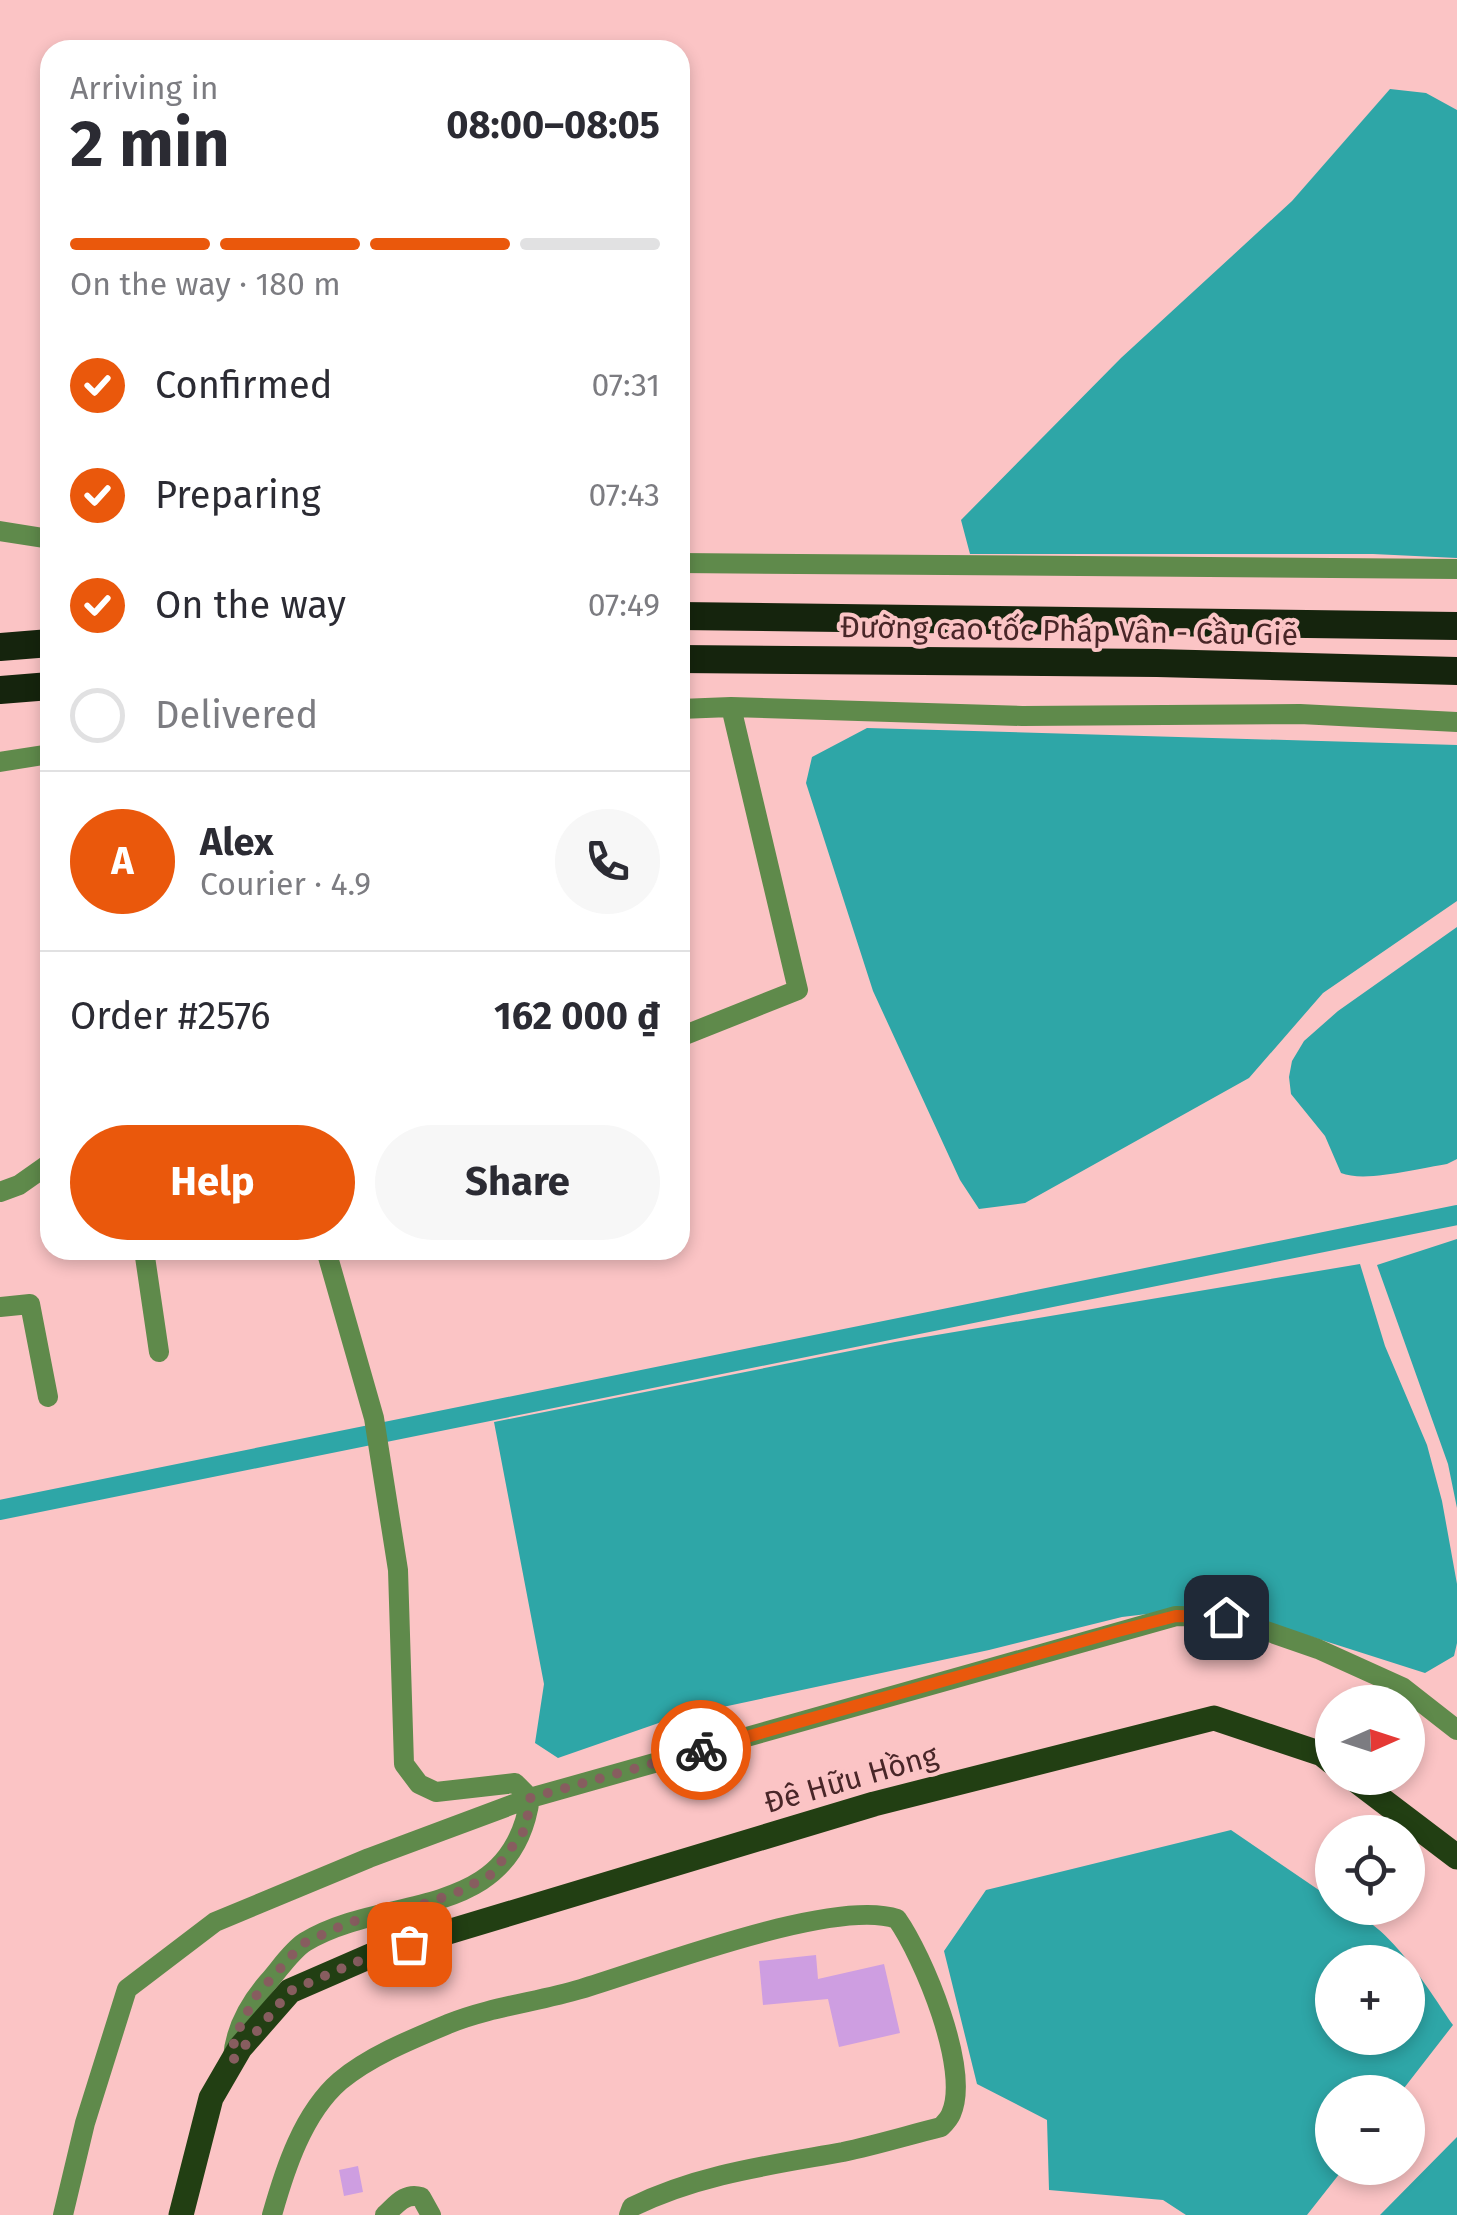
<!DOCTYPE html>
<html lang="en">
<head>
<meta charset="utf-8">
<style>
  body { margin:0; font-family:"Fira Sans",sans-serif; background:#f7f7f7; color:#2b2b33; height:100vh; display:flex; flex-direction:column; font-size:38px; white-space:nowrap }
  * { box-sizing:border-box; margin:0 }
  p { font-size:32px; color:#7c7c81 }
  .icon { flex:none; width:55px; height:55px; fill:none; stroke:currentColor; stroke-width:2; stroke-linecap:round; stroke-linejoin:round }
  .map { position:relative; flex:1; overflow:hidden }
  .details { position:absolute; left:40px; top:40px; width:650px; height:1220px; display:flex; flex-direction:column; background:#fff; border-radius:30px; box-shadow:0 5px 15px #0003 }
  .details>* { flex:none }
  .needle { width:65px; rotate:87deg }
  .fabs { position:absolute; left:1315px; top:1685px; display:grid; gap:20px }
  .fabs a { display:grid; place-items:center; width:110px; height:110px; border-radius:50%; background:#fff; box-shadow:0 5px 15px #0003; font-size:50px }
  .pin { position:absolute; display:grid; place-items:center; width:85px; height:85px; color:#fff; margin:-42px; border-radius:20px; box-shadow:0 5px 15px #0006 }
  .courier { position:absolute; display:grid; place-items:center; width:100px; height:100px; margin:-50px; border:8px solid #ea580c; border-radius:50%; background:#fff; color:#222; box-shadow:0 2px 12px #0007 }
  .overview em { font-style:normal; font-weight:700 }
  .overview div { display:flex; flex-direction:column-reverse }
  .overview { display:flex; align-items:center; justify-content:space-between; height:170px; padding:0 30px }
  h1 { font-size:65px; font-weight:700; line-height:75px }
  .bar { display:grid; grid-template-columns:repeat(4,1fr); gap:15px 10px; align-content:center; height:120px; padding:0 30px }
  .bar i { height:12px; border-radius:8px; background:#e1e1e2 }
  .bar .current { background:#ea580c }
  .bar p { grid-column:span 4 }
  .line { display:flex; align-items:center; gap:25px; padding:0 30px; border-top:2px solid #e1e1e2 }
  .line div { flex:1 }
  .round { display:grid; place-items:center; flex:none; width:105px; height:105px; border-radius:52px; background:#f7f7f7 }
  ol { padding:0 30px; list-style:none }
  li { display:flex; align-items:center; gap:30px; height:110px }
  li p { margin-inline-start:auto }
  li .icon { padding:10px; border-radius:50%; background:#ea580c; color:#fff; stroke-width:4 }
  li:last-child { color:#7c7c81 }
  li i { width:55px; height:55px; border:5px solid #e1e1e2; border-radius:50% }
  .action { display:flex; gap:20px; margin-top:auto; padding:20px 30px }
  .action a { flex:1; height:115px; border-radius:60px; background:#ea580c; color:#fff; font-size:40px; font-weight:700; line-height:115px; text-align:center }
  .action a+a { background:#f7f7f7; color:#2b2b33 }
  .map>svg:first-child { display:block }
</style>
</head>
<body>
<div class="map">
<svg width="1457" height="2215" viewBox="0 0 1457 2215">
  <rect width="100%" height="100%" fill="#fbc4c5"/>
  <!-- water -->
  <path fill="#2ea6a7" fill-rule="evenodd" d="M1390 89 1426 93 1457 110V558L1373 554H970L961 520 1121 358 1292 201Z
    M867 728 1457 745V901L1323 993 1249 1078 1025 1203 979 1209 960 1180 873 991 806 783 812 757Z
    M1457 927V1159L1447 1164C1420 1168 1365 1183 1341 1173L1325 1136 1291 1094 1289 1077 1292 1061 1304 1041 1338 1011Z
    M1457 1239V1508L1448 1464 1377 1265Z
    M1360 1264 1385 1346 1427 1445 1442 1501 1457 1584V1643L1454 1656 1425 1673 1234 1612 1189 1609 1122 1617 989 1650 676 1717 558 1758 535 1743 544 1684 494 1422 895 1342Z
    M1231 1830 1332 1899V1908C1381 1908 1428 1989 1453 2025L1401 2092H1332V2168H1344L1307 2215H1186L1163 2200 1049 2190 1047 2120 977 2084 944 1951 986 1890ZM1408 1962V2038H1332V1962Z
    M1457 2137V2215H1380Z"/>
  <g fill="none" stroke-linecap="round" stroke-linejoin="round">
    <!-- canal -->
    <path stroke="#2ea6a7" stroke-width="20" d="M0 1510 1457 1215"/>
  </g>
  <!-- building -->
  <path fill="#ce9ee1" d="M816 1955 818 1979 884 1964 900 2033 839 2047 828 1999 763 2005 759 1961Z
    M358 2166 363 2192 344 2196 339 2170Z"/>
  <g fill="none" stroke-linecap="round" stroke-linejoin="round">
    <!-- minor -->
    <path stroke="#5f8a4b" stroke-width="20" d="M0 531 50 539
      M680 563 1457 569
      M680 709 731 707 1022 716 1300 714 1457 722
      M0 762 50 754
      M680 1037 798 990 731 707
      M0 1192 19 1185 46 1166 50 1169
      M144 1250 159 1352
      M0 1307 30 1304 48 1397
      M233 2058C235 2029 250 2003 268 1982 279 1970 291 1951 305 1942 385 1893 512 1924 530 1798L515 1783 436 1792 419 1784 404 1764 398 1570 374 1418 326 1250
      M63 2215 85 2123 127 1989 215 1922 369 1858 530 1798 1176 1616 1226 1617 1318 1649 1402 1687 1457 1730
      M272 2215C285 2169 303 2113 340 2081 370 2056 412 2039 448 2024 490 2007 537 2002 581 1989 649 1969 835 1897 897 1919 923 1956 971 2070 951 2114 949 2119 945 2123 941 2127 909 2135 876 2145 843 2152 771 2165 699 2174 632 2207L629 2215
      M385 2215C396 2205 405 2192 421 2197L431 2215"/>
    <!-- major -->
    <path stroke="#223f13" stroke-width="25" d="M1353 1778 1457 1857
      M181 2215 211 2098 240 2048 290 1991 375 1954 874 1804 1214 1718 1322 1754 1332 1762"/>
    <!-- highway -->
    <path stroke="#15240d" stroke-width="28" d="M680 616 1457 626
      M0 647 50 643
      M680 659 1157 663 1457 671
      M0 690 50 686"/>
  </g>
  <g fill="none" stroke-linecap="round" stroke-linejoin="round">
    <!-- done -->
    <path stroke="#875d5f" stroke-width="10" stroke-dasharray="0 18" d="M409 1944 375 1954 290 1991 233 2060 234 2039 255 1997 302 1944 350 1922 404 1911 458 1892 492 1874 526 1828 530 1798 701 1750"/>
    <!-- route -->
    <path stroke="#ea580c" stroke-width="12" d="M701 1750 1118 1631 1176 1616 1226 1617"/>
  </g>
  <g text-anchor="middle" stroke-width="8" stroke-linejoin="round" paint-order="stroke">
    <!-- street labels -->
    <g font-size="30" fill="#492628" stroke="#fbc4c5">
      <text transform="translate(1069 631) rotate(1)" y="10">Đường cao tốc Pháp Vân - Cầu Giẽ</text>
      <text transform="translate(851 1779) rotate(-16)" y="10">Đê Hữu Hồng</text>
    </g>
  </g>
</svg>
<div class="fabs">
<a><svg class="needle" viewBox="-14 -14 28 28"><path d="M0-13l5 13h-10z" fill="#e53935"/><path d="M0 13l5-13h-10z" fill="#7c7c81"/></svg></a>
<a><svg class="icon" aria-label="locate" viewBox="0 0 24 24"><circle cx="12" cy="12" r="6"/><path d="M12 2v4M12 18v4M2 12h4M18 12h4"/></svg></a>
<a>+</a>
<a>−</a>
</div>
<div class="pin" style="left:409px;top:1944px;background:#ea580c"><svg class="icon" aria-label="bag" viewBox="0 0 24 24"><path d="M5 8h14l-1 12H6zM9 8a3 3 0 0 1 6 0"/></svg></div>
<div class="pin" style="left:1226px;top:1617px;background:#1f2937"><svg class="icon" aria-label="home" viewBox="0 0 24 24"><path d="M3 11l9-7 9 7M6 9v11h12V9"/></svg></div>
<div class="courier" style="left:701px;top:1750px"><svg class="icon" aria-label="bike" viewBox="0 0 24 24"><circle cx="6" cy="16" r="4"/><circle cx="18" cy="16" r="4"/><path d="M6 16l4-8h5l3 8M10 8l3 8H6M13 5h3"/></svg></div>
<section class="details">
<div class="overview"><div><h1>2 min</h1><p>Arriving in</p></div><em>08:00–08:05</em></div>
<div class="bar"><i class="current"></i><i class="current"></i><i class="current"></i><i></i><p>On the way · 180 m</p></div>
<ol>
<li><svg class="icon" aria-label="check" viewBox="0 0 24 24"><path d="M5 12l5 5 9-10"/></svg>Confirmed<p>07:31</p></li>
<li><svg class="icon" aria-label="check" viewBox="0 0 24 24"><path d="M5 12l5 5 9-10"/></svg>Preparing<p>07:43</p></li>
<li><svg class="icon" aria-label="check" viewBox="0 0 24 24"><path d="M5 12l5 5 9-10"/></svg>On the way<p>07:49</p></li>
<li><i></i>Delivered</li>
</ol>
<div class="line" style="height:180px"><b class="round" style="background:#ea580c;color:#fff">A</b><div><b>Alex</b><p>Courier · 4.9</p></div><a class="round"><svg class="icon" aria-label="phone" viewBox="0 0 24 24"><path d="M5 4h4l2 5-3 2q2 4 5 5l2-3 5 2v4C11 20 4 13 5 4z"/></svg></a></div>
<div class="line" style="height:130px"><div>Order #2576</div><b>162 000 ₫</b></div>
<div class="action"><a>Help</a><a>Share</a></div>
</section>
</div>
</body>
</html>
